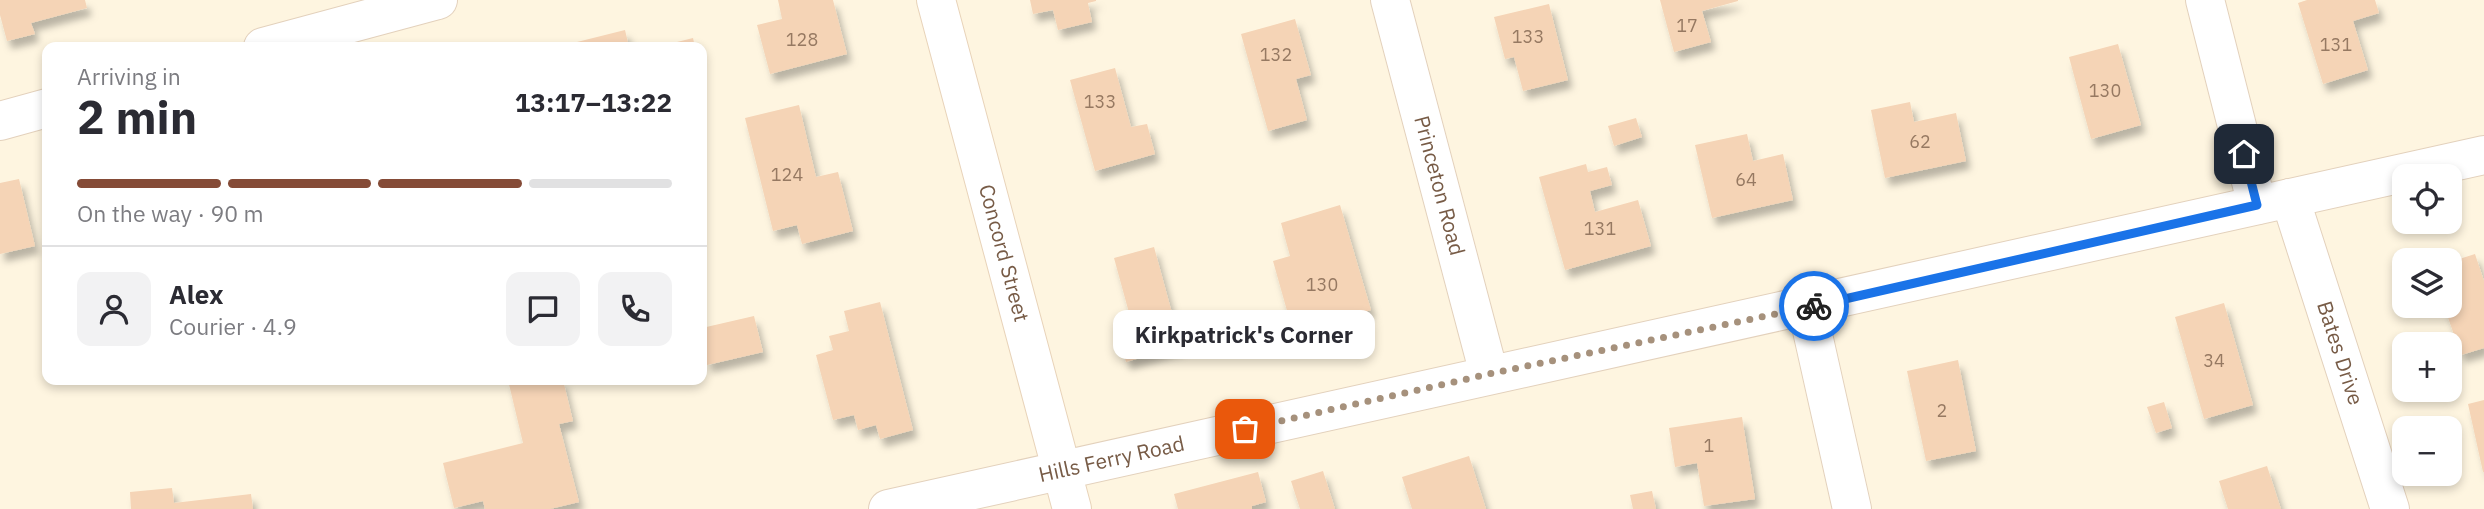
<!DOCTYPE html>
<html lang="en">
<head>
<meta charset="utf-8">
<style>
  body { margin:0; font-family:"IBM Plex Sans",sans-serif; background:#f2f2f3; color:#2b2b33; height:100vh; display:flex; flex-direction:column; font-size:26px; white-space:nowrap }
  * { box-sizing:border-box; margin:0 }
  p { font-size:23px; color:#7c7c81 }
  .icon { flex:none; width:38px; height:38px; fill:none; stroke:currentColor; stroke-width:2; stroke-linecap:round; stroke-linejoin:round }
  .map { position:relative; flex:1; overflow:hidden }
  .drawer { position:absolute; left:42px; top:42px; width:665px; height:343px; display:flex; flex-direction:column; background:#fff; border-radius:14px; box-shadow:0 4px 10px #0003 }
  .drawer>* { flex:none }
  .controls { position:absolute; left:2392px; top:164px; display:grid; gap:14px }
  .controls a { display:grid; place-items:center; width:70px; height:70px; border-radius:14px; background:#fff; box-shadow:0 4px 10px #0003; font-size:35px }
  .pin { position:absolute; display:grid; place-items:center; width:60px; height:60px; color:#fff; margin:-30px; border-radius:14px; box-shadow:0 4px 10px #0006 }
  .courier { position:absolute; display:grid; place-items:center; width:70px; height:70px; margin:-35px; border:5px solid #1a73e8; border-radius:50%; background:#fff; color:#222; box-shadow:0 2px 9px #0007 }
  .bubble { position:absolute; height:49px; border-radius:14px; background:#fff; box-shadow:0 4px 10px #0003; font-size:23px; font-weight:700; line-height:49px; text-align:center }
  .summary em { font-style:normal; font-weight:700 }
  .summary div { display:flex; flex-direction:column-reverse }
  .summary { display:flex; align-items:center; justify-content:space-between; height:119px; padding:0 35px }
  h1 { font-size:46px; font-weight:700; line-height:52px }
  .bar { display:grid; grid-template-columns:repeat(4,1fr); gap:10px 7px; align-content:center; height:84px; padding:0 35px }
  .bar i { height:9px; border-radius:5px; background:#e1e1e2 }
  .bar .selected { background:#854b37 }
  .bar p { grid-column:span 4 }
  .line { display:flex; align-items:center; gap:18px; padding:0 35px; border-top:2px solid #e1e1e2 }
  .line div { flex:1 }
  .round { display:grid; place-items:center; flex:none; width:74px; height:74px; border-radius:14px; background:#f2f2f3 }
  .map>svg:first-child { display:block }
</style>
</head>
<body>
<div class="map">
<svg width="2484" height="509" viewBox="0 0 2484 509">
  <defs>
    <filter id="shadow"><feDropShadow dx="4.5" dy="8" stdDeviation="3.5" flood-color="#0004"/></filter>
  </defs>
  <rect width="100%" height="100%" fill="#fef5e0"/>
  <!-- building -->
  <path fill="#f5d4b6" filter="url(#shadow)" d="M0 0H85L87 8 31 23 35 34 7 41 0 15Z
    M778 0H833L847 54 770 74 757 25 782 19Z
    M1030 0H1096V1L1088 3 1092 22 1058 30 1053 10 1033 14Z
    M1660 0H1738V1L1702 11 1711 42 1674 52Z
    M2307 0H2375L2379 13 2353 21 2368 70 2323 84 2298 3Z
    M1549 4 1568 80 1523 91 1514 57 1505 59 1494 17Z
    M1295 19 1311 75 1296 79 1307 120 1268 131 1241 34Z
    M625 30 629 47H561V46Z
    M693 38 695 47H661V46Z
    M2118 44 2141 125 2091 139 2069 57Z
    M1115 68 1131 127 1147 124 1155 154 1095 171 1070 80Z
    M1910 102 1914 122 1956 113 1966 161 1885 178 1871 110Z
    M799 105 816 177 838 172 853 231 802 244 797 225 773 231 745 118Z
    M1636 118 1642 137 1614 146 1608 126Z
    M1747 134 1753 161 1783 154 1793 200 1712 218 1695 145Z
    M1586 164 1588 172 1607 167 1612 185 1590 191 1595 212 1638 200 1651 246 1565 270 1539 177Z
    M19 179 35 246 0 254V183Z
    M1340 205 1371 310 1293 332 1273 261 1290 256 1281 223Z
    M1154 247 1181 346 1126 362 1115 324 1131 320 1114 258Z
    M2475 254 2484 281V348L2461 355 2444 306H2450V262Z
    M880 302 913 430 880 439 876 425 858 430 854 415 833 420 816 355 833 350 829 336 849 331 844 311Z
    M2224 303 2253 405 2204 419 2175 317Z
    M754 316 763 352 707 365 702 328Z
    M1958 360 1976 451 1926 461 1907 371Z
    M508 380H563L573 421 559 424 579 502 550 509H485L483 501 454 508 443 463 523 443Z
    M2484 400V472H2483L2468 404Z
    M2164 402 2172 428 2156 433 2147 407Z
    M1742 417 1755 499 1704 506 1697 463 1675 467 1669 428Z
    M1469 456 1486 509H1412L1402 477Z
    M2267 466 2281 509H2228L2219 481Z
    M1323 471 1335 509H1300L1291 481Z
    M1258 472 1266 502 1252 506V509H1178L1174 494Z
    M172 488 174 503 251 494 253 509H131L130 492Z
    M1652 491 1656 509H1633L1630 495Z"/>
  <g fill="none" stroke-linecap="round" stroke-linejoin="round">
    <!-- street casing -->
    <g stroke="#e3d1bc" stroke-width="40">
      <g id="street">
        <path id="s1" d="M1390 0 1489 374"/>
        <path d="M2205 0 2257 205"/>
        <path d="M263 47 438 0"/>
        <path d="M0 121 47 108"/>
        <path id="s2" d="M2290 198 2390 509"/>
        <path d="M1807 308 1852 509"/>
        <path id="s3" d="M888 509 2484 155"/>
      </g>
    </g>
    <!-- secondary casing -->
    <g stroke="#e8d3b9" stroke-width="40">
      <g id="secondary">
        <path id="s4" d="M936 0 1072 509"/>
      </g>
    </g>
    <!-- street -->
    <use href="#street" stroke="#fff" stroke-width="38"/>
    <!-- secondary -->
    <use href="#secondary" stroke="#fff" stroke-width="38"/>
  </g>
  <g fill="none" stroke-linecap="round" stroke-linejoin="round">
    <!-- done -->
    <path stroke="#a6917c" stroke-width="7" stroke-dasharray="0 12.6" d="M1245 429 1489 374 1814 306"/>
    <!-- route -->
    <path stroke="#1a73e8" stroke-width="9" d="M1814 306 2257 205 2244 154"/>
  </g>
  <g text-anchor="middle" stroke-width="5" stroke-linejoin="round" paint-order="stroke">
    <!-- number labels -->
    <g font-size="18" fill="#967962">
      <text x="1687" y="32">17</text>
      <text x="1528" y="43">133</text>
      <text x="802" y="46">128</text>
      <text x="2336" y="51">131</text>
      <text x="1276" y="61">132</text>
      <text x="2105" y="97">130</text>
      <text x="1100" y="108">133</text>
      <text x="1920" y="148">62</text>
      <text x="787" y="181">124</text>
      <text x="1746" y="186">64</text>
      <text x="1600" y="235">131</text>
      <text x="1322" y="291">130</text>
      <text x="2214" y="367">34</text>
      <text x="1942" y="417">2</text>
      <text x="1709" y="452">1</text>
    </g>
    <!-- street labels -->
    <g font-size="21" fill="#775b46" stroke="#fff8e8">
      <text dy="7" stroke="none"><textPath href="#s1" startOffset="192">Princeton Road</textPath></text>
      <text dy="7" stroke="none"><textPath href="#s4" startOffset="262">Concord Street</textPath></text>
      <text dy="7" stroke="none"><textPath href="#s2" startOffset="163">Bates Drive</textPath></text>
      <text dy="7" stroke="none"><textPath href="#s3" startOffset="229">Hills Ferry Road</textPath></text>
    </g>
  </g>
</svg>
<div class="controls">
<a><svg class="icon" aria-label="locate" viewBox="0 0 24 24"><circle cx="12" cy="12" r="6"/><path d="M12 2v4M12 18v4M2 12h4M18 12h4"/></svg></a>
<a><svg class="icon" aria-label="layers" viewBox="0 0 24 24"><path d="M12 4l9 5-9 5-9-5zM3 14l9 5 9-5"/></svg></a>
<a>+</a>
<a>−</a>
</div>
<div class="pin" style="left:1245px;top:429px;background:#ea580c"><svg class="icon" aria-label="bag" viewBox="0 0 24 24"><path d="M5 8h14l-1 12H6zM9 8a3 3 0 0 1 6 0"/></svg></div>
<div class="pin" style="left:2244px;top:154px;background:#1f2937"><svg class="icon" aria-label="home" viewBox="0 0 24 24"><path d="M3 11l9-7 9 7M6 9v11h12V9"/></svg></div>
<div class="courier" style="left:1814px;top:306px"><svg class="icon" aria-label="bike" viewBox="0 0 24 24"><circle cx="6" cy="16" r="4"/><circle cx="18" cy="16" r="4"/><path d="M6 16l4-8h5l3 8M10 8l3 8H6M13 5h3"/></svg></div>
<div class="bubble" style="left:1113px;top:310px;width:262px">Kirkpatrick's Corner</div>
<section class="drawer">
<div class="summary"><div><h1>2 min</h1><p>Arriving in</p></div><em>13:17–13:22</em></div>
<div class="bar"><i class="selected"></i><i class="selected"></i><i class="selected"></i><i></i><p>On the way · 90 m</p></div>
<div class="line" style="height:126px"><a class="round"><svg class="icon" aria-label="person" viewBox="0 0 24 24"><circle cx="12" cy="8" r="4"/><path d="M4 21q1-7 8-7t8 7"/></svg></a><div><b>Alex</b><p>Courier · 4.9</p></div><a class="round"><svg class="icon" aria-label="chat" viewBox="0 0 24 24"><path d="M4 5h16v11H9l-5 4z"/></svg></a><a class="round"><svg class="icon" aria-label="phone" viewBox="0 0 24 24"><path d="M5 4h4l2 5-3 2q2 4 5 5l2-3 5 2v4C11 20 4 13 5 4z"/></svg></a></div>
</section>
</div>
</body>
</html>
